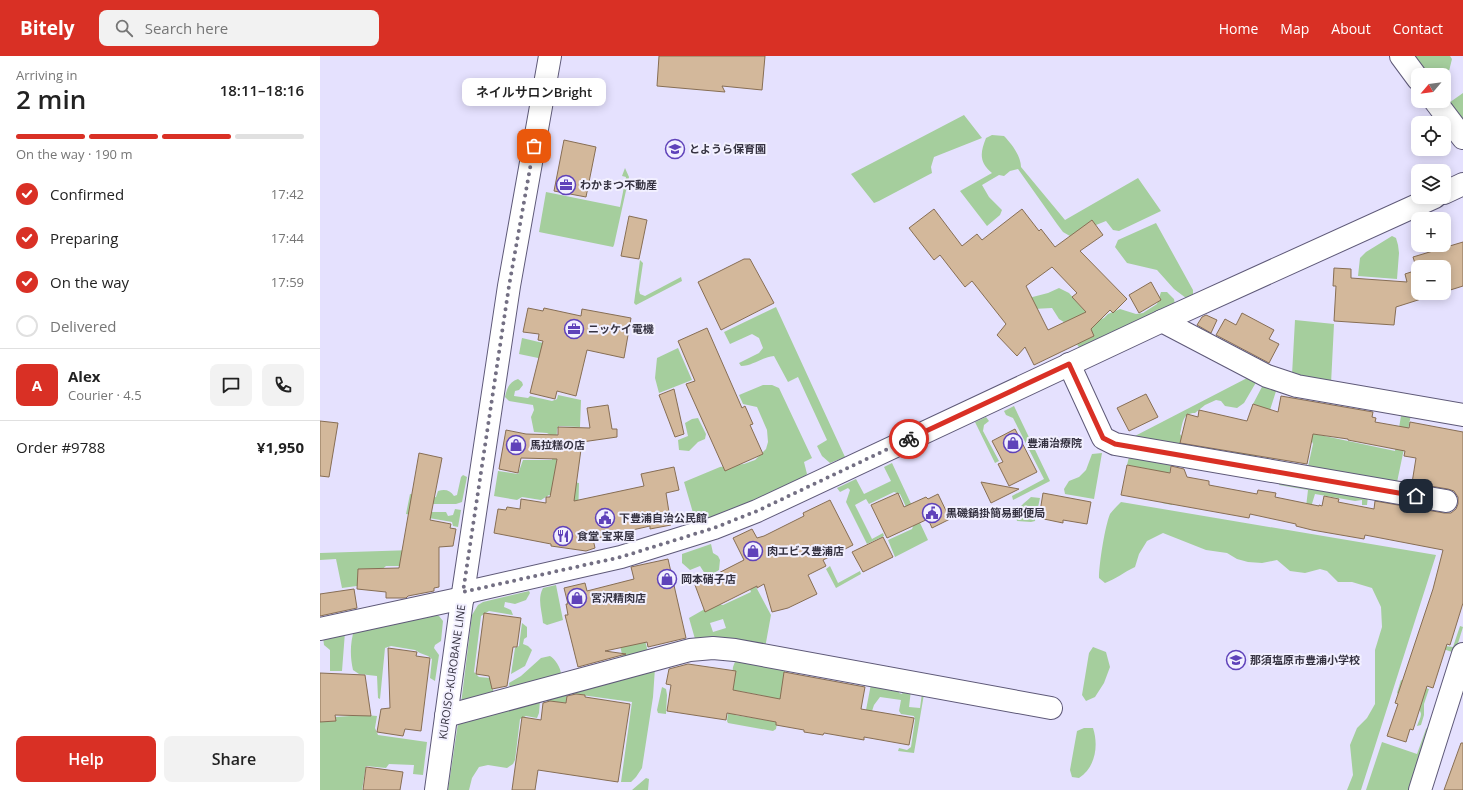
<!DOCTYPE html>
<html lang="en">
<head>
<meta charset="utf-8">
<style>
  body { margin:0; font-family:"Open Sans","Noto Sans JP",sans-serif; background:#f2f2f2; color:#222; height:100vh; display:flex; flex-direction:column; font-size:15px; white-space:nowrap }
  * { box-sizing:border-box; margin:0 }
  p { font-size:13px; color:#767676 }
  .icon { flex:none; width:22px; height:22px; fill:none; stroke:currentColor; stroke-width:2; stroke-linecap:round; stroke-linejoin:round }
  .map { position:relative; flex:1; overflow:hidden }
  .sheet { display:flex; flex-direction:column; background:#fff; width:320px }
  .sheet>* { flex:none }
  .needle { width:26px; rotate:241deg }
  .fabs { position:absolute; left:1091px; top:12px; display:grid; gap:8px }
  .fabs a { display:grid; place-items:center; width:40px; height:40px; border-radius:8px; background:#fff; box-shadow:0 2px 10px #0003; font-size:20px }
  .pin { position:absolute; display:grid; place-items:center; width:34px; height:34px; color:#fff; margin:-17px; border-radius:8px; box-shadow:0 2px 6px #0006 }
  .courier { position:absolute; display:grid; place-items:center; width:40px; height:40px; margin:-20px; border:3px solid #d93025; border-radius:50%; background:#fff; color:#222; box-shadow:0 1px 5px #0007 }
  .bubble { position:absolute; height:28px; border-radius:8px; background:#fff; box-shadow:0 2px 10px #0003; font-size:13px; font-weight:600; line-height:28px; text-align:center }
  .summary em { font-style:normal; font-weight:600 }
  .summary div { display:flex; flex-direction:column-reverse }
  .summary { display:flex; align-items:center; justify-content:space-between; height:68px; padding:0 16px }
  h1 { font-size:26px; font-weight:600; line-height:30px }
  .bar { display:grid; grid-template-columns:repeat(4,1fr); gap:6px 4px; align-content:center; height:48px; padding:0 16px }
  .bar i { height:5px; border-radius:3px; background:#e0e0e0 }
  .bar .on { background:#d93025 }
  .bar p { grid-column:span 4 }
  .line { display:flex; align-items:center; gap:10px; padding:0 16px; border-top:1px solid #e0e0e0 }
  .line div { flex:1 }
  .round { display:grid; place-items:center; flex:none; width:42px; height:42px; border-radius:8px; background:#f2f2f2 }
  ol { padding:0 16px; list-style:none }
  li { display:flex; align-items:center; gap:12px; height:44px }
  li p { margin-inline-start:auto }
  li .icon { padding:4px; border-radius:50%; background:#d93025; color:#fff; stroke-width:4 }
  li:last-child { color:#767676 }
  li i { width:22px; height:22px; border:2px solid #e0e0e0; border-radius:50% }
  .button { display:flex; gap:8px; margin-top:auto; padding:8px 16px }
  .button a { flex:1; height:46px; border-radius:8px; background:#d93025; color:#fff; font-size:16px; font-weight:600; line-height:46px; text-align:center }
  .button a+a { background:#f2f2f2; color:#222 }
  header { display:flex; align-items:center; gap:24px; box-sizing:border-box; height:56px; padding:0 20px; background:#d93025; color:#fff }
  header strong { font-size:19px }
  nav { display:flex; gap:22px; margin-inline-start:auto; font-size:14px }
  .search { width:280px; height:36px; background:#f2f2f2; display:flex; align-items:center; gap:10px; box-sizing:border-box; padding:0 14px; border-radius:8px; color:#767676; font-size:15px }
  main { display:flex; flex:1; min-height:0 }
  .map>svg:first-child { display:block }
</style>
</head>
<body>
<header>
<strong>Bitely</strong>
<div class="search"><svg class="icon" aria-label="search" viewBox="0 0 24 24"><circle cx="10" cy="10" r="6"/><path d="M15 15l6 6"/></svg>Search here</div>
<nav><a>Home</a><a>Map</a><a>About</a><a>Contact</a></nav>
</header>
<main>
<section class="sheet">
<div class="summary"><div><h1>2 min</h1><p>Arriving in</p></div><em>18:11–18:16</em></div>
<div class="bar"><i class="on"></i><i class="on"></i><i class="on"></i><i></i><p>On the way · 190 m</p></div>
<ol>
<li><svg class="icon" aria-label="check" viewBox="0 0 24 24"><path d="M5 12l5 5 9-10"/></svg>Confirmed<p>17:42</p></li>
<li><svg class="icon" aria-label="check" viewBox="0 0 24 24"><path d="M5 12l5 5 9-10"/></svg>Preparing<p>17:44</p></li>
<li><svg class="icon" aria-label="check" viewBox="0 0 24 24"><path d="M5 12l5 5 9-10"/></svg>On the way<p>17:59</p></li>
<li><i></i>Delivered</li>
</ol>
<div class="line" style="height:72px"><b class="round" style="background:#d93025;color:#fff">A</b><div><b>Alex</b><p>Courier · 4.5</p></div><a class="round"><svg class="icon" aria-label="chat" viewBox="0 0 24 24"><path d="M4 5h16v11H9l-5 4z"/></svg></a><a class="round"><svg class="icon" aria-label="phone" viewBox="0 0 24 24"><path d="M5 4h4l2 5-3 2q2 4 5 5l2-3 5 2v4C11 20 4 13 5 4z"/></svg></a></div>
<div class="line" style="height:52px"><div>Order #9788</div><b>¥1,950</b></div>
<div class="button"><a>Help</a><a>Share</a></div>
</section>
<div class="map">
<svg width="1143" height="734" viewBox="0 0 1143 734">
  <rect width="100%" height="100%" fill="#e5e1fe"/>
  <!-- green -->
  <path fill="#a5ce9d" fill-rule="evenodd" d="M1090 0H1130L1132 3 1129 15V33L1124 37V19H1104Z
    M1143 37V72L1126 49Z
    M644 59 662 82 614 101 611 111 612 117 559 145 554 147 531 118Z
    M672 79 684 80C691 87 701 100 701 111L745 164 818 122 841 155 799 175 793 174 786 165 776 169 755 183 743 176 737 168 698 113 690 115 684 120 679 119 662 129 669 141 682 154 680 159 667 170 640 135 672 117C659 106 660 97 666 82Z
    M305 112 309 121 294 189 293 191 219 176 226 136 300 151 306 121 302 120Z
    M836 167 873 234V239L866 242 854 233 837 214 807 207 795 191 798 184Z
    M1072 180 1076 182 1078 189 1079 197 1077 223 1038 220 1040 202 1046 196Z
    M320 204 323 207 319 234 320 238 325 240 361 221 362 225 316 249 314 247Z
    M739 232 749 237 775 266 784 262 788 258 800 253 816 258 823 257 837 248 841 236H847L854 243 855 249 761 293 758 290 747 268 739 263 732 252 713 253 701 244 728 237Z
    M456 251 525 401 510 407 502 400 497 390 507 384 478 321 468 326 454 300C442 301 433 310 421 310L419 307 439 297 443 292 439 282 432 278 410 288 404 276Z
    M975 264 1014 268 1011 328 972 319Z
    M202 282 261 296 247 308 199 298Z
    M358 292 372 324 339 337 335 322 337 302Z
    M931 320 938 323 924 347 917 352 905 350 901 345 896 344 885 349 875 357C862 357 863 367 860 378L864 384 869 386 867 392 813 381Z
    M198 323 202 326 203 329 199 334 195 335 194 340 208 342 210 340 232 345 237 343 238 339 261 344 260 371 239 370 237 373 236 395 260 399 259 408 237 403 234 422 259 427 258 464 241 439H229L221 444 202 441 197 444 174 440 178 415 198 418 203 404H232V380L227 377 214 376 211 361 214 354 213 349 189 345 185 341C187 332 189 326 198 323Z
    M944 327 957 332 934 404 912 397 916 396 941 371 947 353 933 348Z
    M443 329H452L459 332 492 402 484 406 487 418 481 425 415 455 376 467 364 426 400 411 424 408 435 404 446 393 448 386 447 374 437 351 423 348 419 339Z
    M694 350 730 425 693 444 692 440 724 423 693 362 686 359 684 355Z
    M1086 357 1091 359 1076 431 987 415 993 388 991 383 981 375 1075 395 1081 360Z
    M666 361 669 365 664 369 663 375 679 405 675 407 655 366Z
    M378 362 386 378 385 383 378 386 369 395 359 394 358 384 368 380 365 367 372 363Z
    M782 397 774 443 745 438 744 433 749 425 759 421 766 414 772 398Z
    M809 401 835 406H851L849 421 854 437 852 449 842 447 844 431 828 422 829 413 807 409Z
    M572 407 608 484 575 501 568 484 592 473 594 468 580 438 574 436 549 448 546 443 535 449 552 483 563 477 564 480 547 488 526 446 530 434 528 432 520 436 517 432 536 423 544 438 571 425 564 411Z
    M143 419 147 421 142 446 136 448H113L98 460 86 458 90 438 112 442 116 441 118 435C125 433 130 434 134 440L137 439 141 421Z
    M960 424 1048 440 1047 449H1042V444L1035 445 995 438 991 451H986L988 434 959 429Z
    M711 441 720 442 715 465 711 466 697 465C694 454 703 448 711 441Z
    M801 446 1116 499 1041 734H1027L1033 719 1030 689 1037 672 1047 662 1055 648V594L1062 571 1061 551 1052 532 1032 526H1018L1007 515 1000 513 985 517 970 515 957 504 942 507 928 506 917 503 907 497 886 494 843 477 827 485 819 498 815 511C804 516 796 523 785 527L779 522C779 508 785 470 790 458 793 454 797 450 801 446Z
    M135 453 141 454 138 471 133 470 132 466 109 462 108 456H126L128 460 133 459Z
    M391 488 393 497 398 500 400 504 399 514 387 521 380 510 370 514 362 507V498Z
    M93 494 92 510H66L44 529 22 532 16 503 0 504V497Z
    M510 510 518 527 540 515 541 518 516 532 506 513Z
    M427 514 451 559 445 592 375 583 369 562 383 554 390 547 403 549 431 536 424 517ZM403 563 406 572 393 576 390 567Z
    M236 529 243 564 227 569 223 567C222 555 217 543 223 532Z
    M209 535 210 537 206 544 195 548 185 546 184 551 191 554 193 559 169 555 161 560 154 616 159 621 170 622 174 638 141 648 152 559 158 549 163 546Z
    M113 558 119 560 123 565 121 585 115 589 114 592 119 599 115 625 110 622 112 603 108 600 100 597 95 594 71 590 65 592 60 643 58 642 57 620 39 618 33 614C30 600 30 588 34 574Z
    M320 565 328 596 303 603 296 571Z
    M202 567 207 571V581L204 583 203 588 208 590 212 594 205 610 191 618 195 592 199 590Z
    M1140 570 1143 571 1135 597 1123 593 1125 590 1133 591Z
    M25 576 22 615H10V594L4 589 3 581Z
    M773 591 786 596 790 611 784 627 775 641 766 645 762 639 769 597Z
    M230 600C235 603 242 613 241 620L190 633 189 627 201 620 221 602Z
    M416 603 463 611 465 615 456 673 453 675 408 667 407 665 413 611ZM419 635 445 640 444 648 454 649 451 665 415 659Z
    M335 612 333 641 322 712 316 721 311 726H301L312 646 247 637 246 647 220 644 219 657 217 662 206 660 200 663 195 704 193 708 187 712 168 709 159 711 152 722 149 734H128L138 667Z
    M1081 624 1109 633 1104 648V659L1101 669 1097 670C1098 666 1101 662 1101 658 1100 649 1084 641 1077 637Z
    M551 628 578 633 579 637 582 638 584 633 591 634 589 651 600 652 602 637 604 638 594 697 578 695 579 692 587 694 591 691 595 664 594 660 581 658 579 655 581 644 560 641 554 649 552 655 546 654Z
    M342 631 346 633 347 639 346 658 338 657 337 654Z
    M45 659 57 660 55 672 58 679 107 686 103 719 93 718 94 709 69 708 66 712 46 710 42 734H0V662Z
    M1108 671 1090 734H1046L1062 686 1097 698 1106 673Z
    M764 672H773C779 690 775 712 759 722L752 721 750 714 757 675Z
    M326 722 329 723 328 734H312Z"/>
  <!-- building -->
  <path fill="#d3b89b" stroke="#876e54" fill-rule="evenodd" d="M339 0H445L442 34 402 30 405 36 337 30Z
    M244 84 276 91 266 141 234 135Z
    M614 153 642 190 657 178 662 184 702 153 719 175 721 173 735 191 772 164 783 179 760 195 807 243 793 257 790 254 771 273 774 280 714 309 705 291 697 300 677 279 686 268 652 225 645 231 620 199 614 204 589 172ZM732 211 757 237 752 241 766 256 728 274 706 230Z
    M309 160 327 164 319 203 301 200Z
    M1143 186V230L1124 236V211H1098V237H1120L1076 251 1074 269 1014 265 1016 230H1013L1014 212 1031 213V222L1087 226 1085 218 1097 214 1093 201Z
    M424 203H430L454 247 401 274 378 226Z
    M831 226 841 244 819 257 809 239Z
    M208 252 223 255 224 252 261 260 262 253 311 262 304 302 267 294 256 340 237 335 235 343 210 337 223 285 218 284 219 278 203 276Z
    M922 257 954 274 949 283 959 288 949 307 896 279 905 263 916 269Z
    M886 259 897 264 891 277 877 269 882 261Z
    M387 272 422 352 425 350 433 368 430 369 443 398 405 415 366 328 375 325 358 285Z
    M354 333 364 378 355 381 339 339Z
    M826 338 838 361 809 375 797 352Z
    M961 340 1053 356 1052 361 1056 362 1055 366 1089 372 1090 366 1143 376V547L1130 589 1127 588 1113 632 1107 630 1093 674 1090 673 1086 686 1067 680 1078 648 1075 647 1113 533 1123 494 1045 479 1044 483 992 474 976 470V468L930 458 929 462 801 439 807 409 850 417 851 410 864 413 867 421 889 425V429L937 438 938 434 956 437 955 441 999 450V449L1002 450 1004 440 1019 443 1018 446 1054 453 1055 445 1124 457H1131L1136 453 1138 448V441L1134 435 1128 433 1092 427 1096 402 1084 400 1085 395 1028 384V383L993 378 987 408 860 387 867 358 878 361 879 354 927 365 933 348 958 356Z
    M288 349 292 373H297V381L262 386 254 445 324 430 321 418 354 411 359 434 346 437 351 469 330 473V470L273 483 275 492 266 495 231 490V488L174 477 178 453 186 454 187 451 200 453 201 443 226 447V441H230L237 403 201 402 198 417 179 413 186 374 206 378 238 379V371L270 372 267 352Z
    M0 365 18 367 9 421 0 420Z
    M695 373 717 416 689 430 678 408 683 406 672 385Z
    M99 397 122 402 110 464 131 468 130 472 136 473 133 490 119 491V531L114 532V535L88 540 86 542H66V536L37 533 38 513 79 512Z
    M661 426 699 433 671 447Z
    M578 437 584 451 606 441 608 443 618 438 630 463 612 472 608 463 567 482 551 449Z
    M723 437 771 446 767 468 743 464V467L719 462Z
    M510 444 533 489 503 504 506 510 488 519 497 538 468 552 452 556 444 528 437 532V530L385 556 375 529 424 504 413 482 432 473 437 482 444 480 484 460 483 457Z
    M563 481 573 501 543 516 532 496Z
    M348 503 366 582 328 591 327 586 285 595 306 598 258 611 245 559H248L246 548H248L244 532 265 527 267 535 314 523 311 511Z
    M34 533 37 552 0 560V538Z
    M164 557 201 562 197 591H193L187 630 172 633 169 620 156 618Z
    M68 592 97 596 96 600 110 602 101 675 85 673 83 680 57 676 61 653 70 652Z
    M368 608 416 615 413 634 460 643 464 616 545 631 541 653 594 662 589 689 544 681V684L504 677 503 679 484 676V674L456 669V666L407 657 406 664 347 655 351 629 346 628 349 613Z
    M0 617 45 619 51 660 15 659 16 665 0 666Z
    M256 638 265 639V641L310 648 298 726 218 714 215 734H192L202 661 221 664 223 647 230 645 246 647 247 640Z
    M1141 687H1143V734H1124Z
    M46 711 83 716 80 734H43Z"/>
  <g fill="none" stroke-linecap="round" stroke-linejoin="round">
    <!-- minor casing -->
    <g stroke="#5e5978" stroke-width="24">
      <path id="minor" d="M1081 0 1098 23
        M1115 45 1143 82
        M842 265 947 320 977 330 1143 359
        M749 308 783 382 795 388 1126 445
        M0 573 143 542
        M126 660 370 594 393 592 415 594 731 652
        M1100 734 1143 598"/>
    </g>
    <!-- tertiary casing -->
    <g stroke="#5e5978" stroke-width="24">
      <path id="tertiary" d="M1124 137 1143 128
        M143 537 301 501 394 472 437 455 842 265 1115 141"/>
    </g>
    <!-- primary casing -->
    <g stroke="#5e5978" stroke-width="24">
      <path id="primary" d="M116 734 143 537 189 230 230 0"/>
    </g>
    <!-- minor -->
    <use href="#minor" stroke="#fff" stroke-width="22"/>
    <!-- tertiary -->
    <use href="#tertiary" stroke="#fff" stroke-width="22"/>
    <!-- primary -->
    <use href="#primary" stroke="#fff" stroke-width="22"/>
  </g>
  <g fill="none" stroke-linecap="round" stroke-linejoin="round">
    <!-- done -->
    <path stroke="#736f83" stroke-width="4" stroke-dasharray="0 7.2" d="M214 90 189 230 143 536 301 501 394 472 437 455 589 383"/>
    <!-- route -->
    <path stroke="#d93025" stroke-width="5" d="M589 383 749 308 783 382 795 388 1096 440"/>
  </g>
  <!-- icons -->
  <defs>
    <g id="school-ring" transform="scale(1)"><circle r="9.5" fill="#f2f0ff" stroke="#5f42ba" stroke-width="1.5"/><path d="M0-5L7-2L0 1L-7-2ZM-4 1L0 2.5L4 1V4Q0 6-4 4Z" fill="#5f42ba"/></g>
    <g id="office-ring" transform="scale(1)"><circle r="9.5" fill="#f2f0ff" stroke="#5f42ba" stroke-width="1.5"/><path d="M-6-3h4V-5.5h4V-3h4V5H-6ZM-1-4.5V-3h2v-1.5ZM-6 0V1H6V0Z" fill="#5f42ba"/></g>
    <g id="shop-ring" transform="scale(1)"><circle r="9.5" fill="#f2f0ff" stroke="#5f42ba" stroke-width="1.5"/><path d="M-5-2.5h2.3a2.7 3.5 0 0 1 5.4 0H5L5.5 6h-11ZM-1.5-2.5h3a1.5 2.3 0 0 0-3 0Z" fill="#5f42ba"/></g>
    <g id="civic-ring" transform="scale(1)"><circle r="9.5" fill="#f2f0ff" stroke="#5f42ba" stroke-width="1.5"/><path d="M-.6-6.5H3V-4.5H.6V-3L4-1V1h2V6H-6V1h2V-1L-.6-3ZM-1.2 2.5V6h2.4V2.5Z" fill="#5f42ba"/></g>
    <g id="restaurant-ring" transform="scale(1)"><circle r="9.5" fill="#f2f0ff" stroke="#5f42ba" stroke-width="1.5"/><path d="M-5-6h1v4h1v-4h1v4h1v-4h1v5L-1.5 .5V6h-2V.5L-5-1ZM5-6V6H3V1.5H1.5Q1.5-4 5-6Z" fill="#5f42ba"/></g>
  </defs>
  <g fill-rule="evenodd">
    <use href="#school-ring" x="355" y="93"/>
    <use href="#office-ring" x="246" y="129"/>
    <use href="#office-ring" x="254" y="273"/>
    <use href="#shop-ring" x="693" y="387"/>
    <use href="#shop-ring" x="196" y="389"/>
    <use href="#civic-ring" x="612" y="457"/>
    <use href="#civic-ring" x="285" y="462"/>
    <use href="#restaurant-ring" x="243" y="480"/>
    <use href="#shop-ring" x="433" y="495"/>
    <use href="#shop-ring" x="347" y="523"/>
    <use href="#shop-ring" x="257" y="542"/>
    <use href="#school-ring" x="916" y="604"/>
  </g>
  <g text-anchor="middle" stroke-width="4" stroke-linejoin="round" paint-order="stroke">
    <!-- poi labels -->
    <g font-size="11" font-weight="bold" fill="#353241" stroke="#f2f0ff" text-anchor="start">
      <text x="369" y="97">とようら保育園</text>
      <text x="260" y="133">わかまつ不動産</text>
      <text x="268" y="277">ニッケイ電機</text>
      <text x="707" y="391">豊浦治療院</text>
      <text x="210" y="393">馬拉糕の店</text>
      <text x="626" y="461">黒磯鍋掛簡易郵便局</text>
      <text x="299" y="466">下豊浦自治公民館</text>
      <text x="257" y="484">食堂 宝来屋</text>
      <text x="447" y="499">肉エビス豊浦店</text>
      <text x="361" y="527">岡本硝子店</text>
      <text x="271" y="546">宮沢精肉店</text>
      <text x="930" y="608">那須塩原市豊浦小学校</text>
    </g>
    <!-- street labels -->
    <g font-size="11" fill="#353241" stroke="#f2f0ff">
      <text transform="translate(132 616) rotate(-82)" y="4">KUROISO-KUROBANE LINE</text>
    </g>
  </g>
</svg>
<div class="fabs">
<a><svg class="needle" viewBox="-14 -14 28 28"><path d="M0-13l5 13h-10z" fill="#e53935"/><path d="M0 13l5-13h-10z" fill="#767676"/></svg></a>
<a><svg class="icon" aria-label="locate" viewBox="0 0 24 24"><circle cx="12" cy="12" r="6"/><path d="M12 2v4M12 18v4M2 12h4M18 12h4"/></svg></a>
<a><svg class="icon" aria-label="layers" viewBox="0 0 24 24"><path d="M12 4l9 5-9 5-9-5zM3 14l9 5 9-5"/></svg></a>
<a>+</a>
<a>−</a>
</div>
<div class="pin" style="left:214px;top:90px;background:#ea580c"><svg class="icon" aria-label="bag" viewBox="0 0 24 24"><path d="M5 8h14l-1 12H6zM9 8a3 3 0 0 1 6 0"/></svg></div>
<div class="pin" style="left:1096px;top:440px;background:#1f2937"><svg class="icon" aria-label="home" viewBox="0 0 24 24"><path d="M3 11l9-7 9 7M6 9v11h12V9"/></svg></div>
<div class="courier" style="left:589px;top:383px"><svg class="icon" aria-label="bike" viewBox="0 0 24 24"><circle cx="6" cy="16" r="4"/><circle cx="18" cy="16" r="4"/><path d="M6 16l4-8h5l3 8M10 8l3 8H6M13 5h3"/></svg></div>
<div class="bubble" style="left:142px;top:22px;width:144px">ネイルサロンBright</div>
</div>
</main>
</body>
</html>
